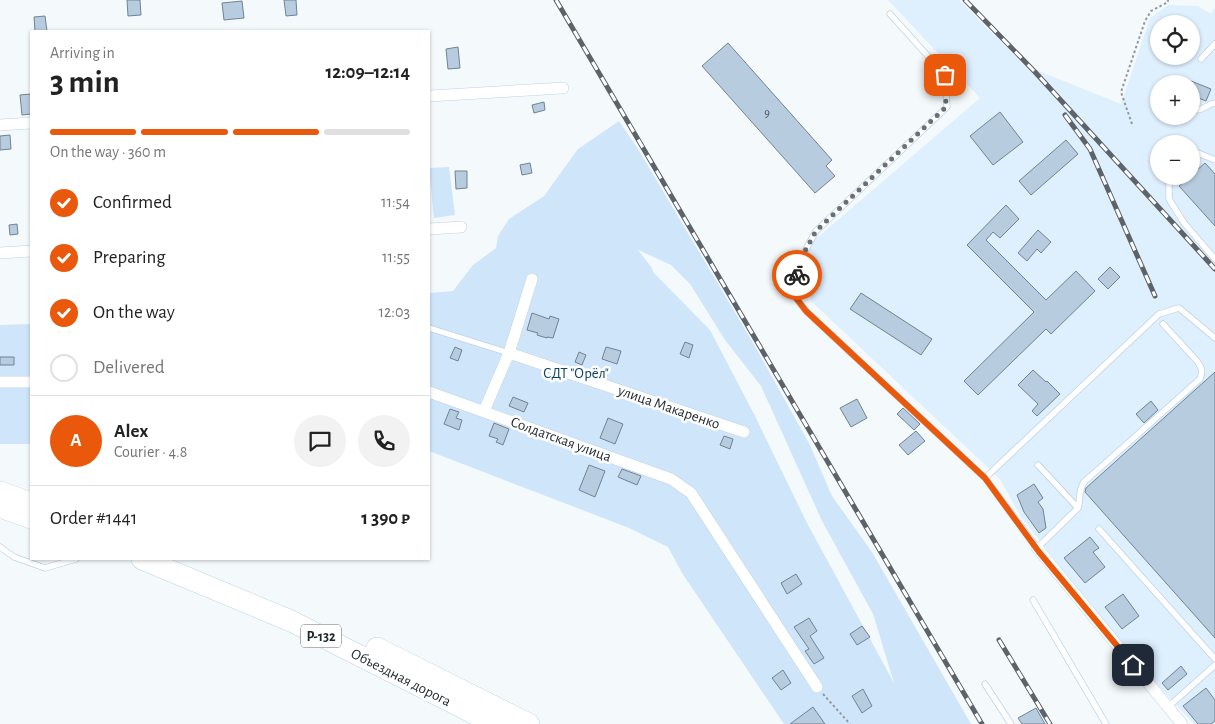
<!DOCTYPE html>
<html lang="en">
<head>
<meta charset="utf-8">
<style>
  body { margin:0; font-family:"Alegreya Sans",sans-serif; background:#f2f2f2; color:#222; height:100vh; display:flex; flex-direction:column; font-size:19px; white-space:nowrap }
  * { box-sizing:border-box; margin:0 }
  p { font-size:16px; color:#767676 }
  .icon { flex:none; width:28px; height:28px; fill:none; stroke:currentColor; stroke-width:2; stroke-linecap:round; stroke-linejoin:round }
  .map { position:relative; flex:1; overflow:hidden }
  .drawer { position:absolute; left:30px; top:30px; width:400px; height:530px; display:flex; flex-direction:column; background:#fff; border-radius:0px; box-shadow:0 1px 4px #0004 }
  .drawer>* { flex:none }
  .buttons { position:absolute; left:1150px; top:15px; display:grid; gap:10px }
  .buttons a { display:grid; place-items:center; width:50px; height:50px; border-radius:50%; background:#fff; box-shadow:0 1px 4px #0004; font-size:25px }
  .pin { position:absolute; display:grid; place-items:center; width:42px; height:42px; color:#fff; margin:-21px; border-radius:10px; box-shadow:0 2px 8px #0006 }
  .courier { position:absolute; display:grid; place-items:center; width:50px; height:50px; margin:-25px; border:4px solid #ea580c; border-radius:50%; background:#fff; color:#222; box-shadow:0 1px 6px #0007 }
  .headline em { font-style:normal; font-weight:600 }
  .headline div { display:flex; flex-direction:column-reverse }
  .headline { display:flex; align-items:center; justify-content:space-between; height:85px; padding:0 20px }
  h1 { font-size:32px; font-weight:600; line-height:38px }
  .bar { display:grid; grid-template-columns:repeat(4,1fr); gap:8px 5px; align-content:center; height:60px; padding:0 20px }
  .bar i { height:6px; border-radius:4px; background:#e0e0e0 }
  .bar .current { background:#ea580c }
  .bar p { grid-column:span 4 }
  .line { display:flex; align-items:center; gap:12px; padding:0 20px; border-top:1px solid #e0e0e0 }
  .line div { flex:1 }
  .round { display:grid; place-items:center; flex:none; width:52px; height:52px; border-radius:26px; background:#f2f2f2 }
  ol { padding:0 20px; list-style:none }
  li { display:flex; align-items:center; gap:15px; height:55px }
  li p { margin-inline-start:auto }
  li .icon { padding:5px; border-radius:50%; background:#ea580c; color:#fff; stroke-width:4 }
  li:last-child { color:#767676 }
  li i { width:28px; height:28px; border:2px solid #e0e0e0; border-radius:50% }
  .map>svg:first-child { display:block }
</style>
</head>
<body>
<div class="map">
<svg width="1215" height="724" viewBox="0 0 1215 724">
  <rect width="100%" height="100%" fill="#f4f9fc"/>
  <!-- built -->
  <path fill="#deeffe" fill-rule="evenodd" d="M888 0H959L1024 65 1121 104 1150 18 1168 5 1198 6 1211 14 1215 7V724H1194L1136 662 1021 517 1000 479 811 301 803 277 810 244 980 98ZM1159 24H1191V56H1159ZM1159 84H1191V116H1159ZM1159 144H1191V176H1159Z"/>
  <!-- green -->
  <path fill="#cfe6fa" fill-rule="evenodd" d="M619 121 638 149 752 341 810 445 832 496 872 552 971 724H784L682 573 668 547 629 528 429 451V293L453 291 473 265 496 248 498 236 509 219 544 196 578 149ZM638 250 671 265 690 284 725 340 761 386 822 521 873 614 894 683 807 523 754 414 710 330 653 272 652 268Z
    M449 167 455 215 434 218 429 168Z
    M31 324V444H0V325Z"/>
  <!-- building -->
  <path fill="#b7ccde" stroke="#708394" d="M127 0H140L141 15 128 16Z
    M284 0H296L297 15 286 16Z
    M242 1 244 18 224 20 222 3Z
    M45 16 47 31H35L34 17Z
    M728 43 832 160 826 166 835 176 815 193 702 66Z
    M458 47 460 68 448 69 446 49Z
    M1191 81 1211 89 1206 101 1191 95Z
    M31 94V114L22 115 20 95Z
    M544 102 545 110 534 113 532 105Z
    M1000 112 1023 142 993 165 970 136Z
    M10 135 11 149 0 150V136Z
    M1066 140 1078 154 1031 195 1019 181Z
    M530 163 532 173 522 175 520 165Z
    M1205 163 1215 174V226L1179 186Z
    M455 171H467V188L456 189Z
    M1006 205 1019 219 1000 238 993 232 986 240 1046 300 1076 271 1095 291 1051 334 1046 329 978 395 964 381 1034 312 967 245Z
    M17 224 18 234 10 235 9 225Z
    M1038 230 1051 242 1041 253 1037 249 1027 261 1018 253Z
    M1110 267 1120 277 1108 289 1098 279Z
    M861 293 932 339 921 355 850 309Z
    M532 313 549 319 550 316 559 319 553 338 547 337V338L540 336 537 335 538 333 527 330Z
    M685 342 693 345 689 358 680 354Z
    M455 347 462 350 458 361 450 358Z
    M606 347 621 351 617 364 602 359Z
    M579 352 586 355 582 365 575 362Z
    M0 357H14V365H0Z
    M1033 370 1046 382 1047 381 1060 394 1037 416 1032 411 1038 404 1018 385Z
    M1215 372V638L1085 492 1086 488Z
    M513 397 528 403 524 412 509 406Z
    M857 399 867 418 851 427 840 408Z
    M1151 401 1158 410 1144 423 1136 414Z
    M903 408 920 424 914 430 897 414Z
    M450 409 459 412 456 418 462 420 459 430 444 424Z
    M608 418 623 424 615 444 600 438Z
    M494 423 509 429 503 445 496 442 498 439 489 436Z
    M916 431 925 441 908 455 899 445Z
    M724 436 733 439 730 449 720 445Z
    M589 465 605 471 595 497 579 490Z
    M622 469 641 476 637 485 618 477Z
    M1034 484 1043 498 1038 502 1043 509 1046 528 1039 533 1024 512 1017 495Z
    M1090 537 1099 548 1093 552 1105 567 1085 583 1064 558Z
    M796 574 802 584 787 594 781 583Z
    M1123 594 1139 616 1122 629 1105 607Z
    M809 618 817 631 810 636 824 658 814 664 805 651 809 649 794 627Z
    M862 626 870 637 857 645 850 634Z
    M1181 666 1187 674 1168 690 1162 683Z
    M783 670 791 683 781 690 772 678Z
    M1206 688 1215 700V721L1211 724H1198L1183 706Z
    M863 689 872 706 862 713 852 696Z
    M813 707 825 724H790Z
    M1036 708 1045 724H1022L1018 718Z"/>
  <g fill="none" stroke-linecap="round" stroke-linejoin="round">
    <!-- lane casing -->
    <g stroke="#bdd3e5" stroke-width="7">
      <path id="lane" d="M890 14 945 75 947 107 816 231 799 262 793 294 806 311 985 478 1037 548 1078 508 1038 465
        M1201 59 1215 44
        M1197 110C1206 109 1207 104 1215 103
        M1191 157 1198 153 1215 160
        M1172 176 1169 181V199L1184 223 1215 259
        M429 328 509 353
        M985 478 1159 314 1179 308 1215 338
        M1078 508C1081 498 1078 491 1084 482L1200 379C1203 371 1202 368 1197 361L1163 324
        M1099 529 1215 659
        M0 547 14 557 45 568 76 559
        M1033 600 1106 724
        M985 684 1011 724
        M1168 707 1215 665"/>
    </g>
    <!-- street casing -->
    <g stroke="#bdd3e5" stroke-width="12">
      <path id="street" d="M429 96 563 88
        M0 125 31 123
        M429 229 461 227
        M0 253 31 251
        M509 353 744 432
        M0 382H31
        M429 392 671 479 691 493 817 687
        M484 411 509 353 532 279
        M1037 548 1182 724"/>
    </g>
    <!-- highway casing -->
    <g stroke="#bdd3e5" stroke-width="22">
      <path id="highway" d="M0 492 31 503
        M0 507 31 518
        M142 559 291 621 495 724
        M377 648 529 724"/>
    </g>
    <!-- path -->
    <path stroke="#91989d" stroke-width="2" stroke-dasharray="2.5 2.5" stroke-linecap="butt" d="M1132 124 1121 92 1145 21 1151 11 1168 2V0
      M823 694 850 724"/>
    <!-- lane -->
    <use href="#lane" stroke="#fff" stroke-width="5.5"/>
    <!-- street -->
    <use href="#street" stroke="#fff" stroke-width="11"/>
    <!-- highway -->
    <use href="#highway" stroke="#fff" stroke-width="21"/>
    <!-- rail casing -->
    <g stroke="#5c6369" stroke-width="5">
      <path id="rail" d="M556 0 982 724
        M965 0 1035 72 1215 269
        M1065 115 1090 149 1155 296
        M999 640 1050 724"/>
    </g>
    <!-- rail -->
    <use href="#rail" stroke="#fff" stroke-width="3" stroke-dasharray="9" stroke-linecap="butt"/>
  </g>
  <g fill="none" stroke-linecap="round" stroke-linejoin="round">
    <!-- done -->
    <path stroke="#6a7076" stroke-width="5" stroke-dasharray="0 9" d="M797 275 799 262 816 231 946 107 945 75"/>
    <!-- route -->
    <path stroke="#ea580c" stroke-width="6" d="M797 275 793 294 806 311 985 478 1039 552 1133 665"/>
  </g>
  <g text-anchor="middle" stroke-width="5" stroke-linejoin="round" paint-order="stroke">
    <!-- number labels -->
    <g font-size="12" fill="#45505a">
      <text x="767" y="117">9</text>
    </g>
    <!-- shield labels -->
    <rect fill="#fff" stroke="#62686d" stroke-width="1" x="301" y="624.5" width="40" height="23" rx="4"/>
    <g font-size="14" font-weight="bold" fill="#1f272e">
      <text x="321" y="641">Р-132</text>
    </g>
    <!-- park labels -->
    <g font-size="15" fill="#0d4166" stroke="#fff">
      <text x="576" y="378">СДТ "Орёл"</text>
    </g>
    <!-- street labels -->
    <g font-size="15" fill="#1f272e" stroke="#fff">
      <text transform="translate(669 407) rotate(19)" y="5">улица Макаренко</text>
      <text transform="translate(561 439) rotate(20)" y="5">Солдатская улица</text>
      <text transform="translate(401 677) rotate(27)" y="5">Объездная дорога</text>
    </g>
  </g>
</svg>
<div class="buttons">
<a><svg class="icon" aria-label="locate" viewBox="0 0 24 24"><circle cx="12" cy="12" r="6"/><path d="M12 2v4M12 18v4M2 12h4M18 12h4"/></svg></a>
<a>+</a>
<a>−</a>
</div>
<div class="pin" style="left:945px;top:75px;background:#ea580c"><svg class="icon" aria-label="bag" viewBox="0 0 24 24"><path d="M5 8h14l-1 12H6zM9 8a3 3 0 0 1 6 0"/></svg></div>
<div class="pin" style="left:1133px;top:665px;background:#1f2937"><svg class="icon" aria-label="home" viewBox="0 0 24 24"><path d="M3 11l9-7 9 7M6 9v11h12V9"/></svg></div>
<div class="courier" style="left:797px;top:275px"><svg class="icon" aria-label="bike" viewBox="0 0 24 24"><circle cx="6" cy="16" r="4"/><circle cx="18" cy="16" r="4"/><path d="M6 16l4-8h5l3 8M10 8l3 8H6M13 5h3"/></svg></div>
<section class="drawer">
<div class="headline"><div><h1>3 min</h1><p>Arriving in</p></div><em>12:09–12:14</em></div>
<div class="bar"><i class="current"></i><i class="current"></i><i class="current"></i><i></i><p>On the way · 360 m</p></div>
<ol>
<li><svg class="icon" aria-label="check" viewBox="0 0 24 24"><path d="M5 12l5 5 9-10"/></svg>Confirmed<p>11:54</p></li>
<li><svg class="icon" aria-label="check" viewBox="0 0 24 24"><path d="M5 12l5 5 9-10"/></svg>Preparing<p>11:55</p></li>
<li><svg class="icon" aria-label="check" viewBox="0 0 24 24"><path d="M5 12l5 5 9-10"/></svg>On the way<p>12:03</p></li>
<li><i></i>Delivered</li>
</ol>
<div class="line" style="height:90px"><b class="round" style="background:#ea580c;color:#fff">A</b><div><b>Alex</b><p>Courier · 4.8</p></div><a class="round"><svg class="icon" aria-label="chat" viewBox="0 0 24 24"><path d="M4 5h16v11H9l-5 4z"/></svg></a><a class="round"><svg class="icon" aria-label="phone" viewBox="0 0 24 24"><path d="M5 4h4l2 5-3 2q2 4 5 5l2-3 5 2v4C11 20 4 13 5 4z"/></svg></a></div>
<div class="line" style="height:65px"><div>Order #1441</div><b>1 390 ₽</b></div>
</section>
</div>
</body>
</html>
